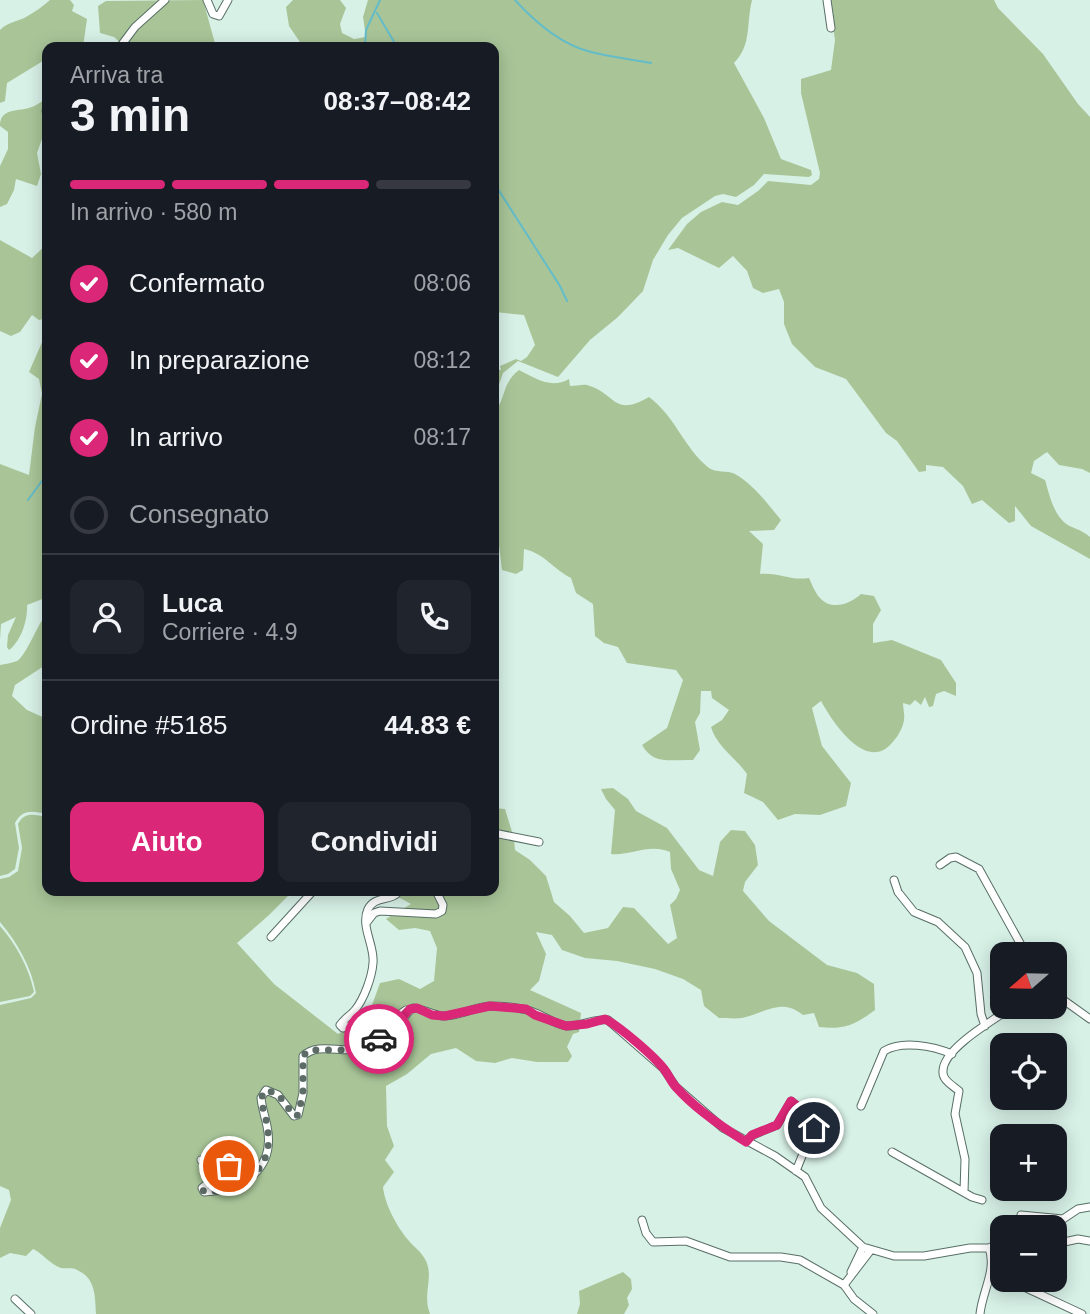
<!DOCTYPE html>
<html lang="it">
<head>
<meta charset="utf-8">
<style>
  body { margin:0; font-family:Arial,sans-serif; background:#20242c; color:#f1f3f6; height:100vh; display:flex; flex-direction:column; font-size:26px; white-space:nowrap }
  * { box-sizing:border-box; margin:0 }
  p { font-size:23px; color:#9ea1a6 }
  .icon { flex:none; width:38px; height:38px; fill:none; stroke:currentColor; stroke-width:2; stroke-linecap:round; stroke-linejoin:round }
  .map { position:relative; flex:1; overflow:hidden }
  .details { position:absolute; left:42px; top:42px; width:457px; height:854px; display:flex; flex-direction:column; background:#171b24; border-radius:14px; box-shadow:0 4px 18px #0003 }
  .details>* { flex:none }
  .needle { width:46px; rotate:250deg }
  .fabs { position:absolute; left:990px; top:942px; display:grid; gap:14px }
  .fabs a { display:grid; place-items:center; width:77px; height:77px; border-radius:14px; background:#171b24; box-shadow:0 4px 18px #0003; font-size:35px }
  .pin { position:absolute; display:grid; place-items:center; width:60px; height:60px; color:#fff; margin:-30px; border:4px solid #fff; border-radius:50%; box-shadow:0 2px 7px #0007 }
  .courier { position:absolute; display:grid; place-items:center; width:70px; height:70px; margin:-35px; border:5px solid #db2777; border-radius:50%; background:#fff; color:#222; box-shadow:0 2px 9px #0007 }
  .overview em { font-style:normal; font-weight:800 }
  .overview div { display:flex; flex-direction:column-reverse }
  .overview { display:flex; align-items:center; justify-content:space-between; height:119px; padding:0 28px }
  h1 { font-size:46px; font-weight:800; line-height:52px }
  .bar { display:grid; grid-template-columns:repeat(4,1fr); gap:10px 7px; align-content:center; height:84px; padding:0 28px }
  .bar i { height:9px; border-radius:5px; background:#363941 }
  .bar .selected { background:#db2777 }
  .bar p { grid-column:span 4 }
  .line { display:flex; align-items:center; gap:18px; padding:0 28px; border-top:2px solid #363941 }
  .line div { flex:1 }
  .round { display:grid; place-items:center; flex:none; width:74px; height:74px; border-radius:14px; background:#20242c }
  ol { padding:0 28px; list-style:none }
  li { display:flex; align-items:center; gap:21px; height:77px }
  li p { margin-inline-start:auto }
  li .icon { padding:7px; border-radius:50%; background:#db2777; color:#fff; stroke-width:4 }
  li:last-child { color:#9ea1a6 }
  li i { width:38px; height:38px; border:4px solid #363941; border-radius:50% }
  .primary-button { display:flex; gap:14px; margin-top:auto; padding:14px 28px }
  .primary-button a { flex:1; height:80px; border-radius:14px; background:#db2777; color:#fff; font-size:28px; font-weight:800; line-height:80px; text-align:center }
  .primary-button a+a { background:#20242c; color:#f1f3f6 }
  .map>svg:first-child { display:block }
</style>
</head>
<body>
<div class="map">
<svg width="1090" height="1314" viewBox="0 0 1090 1314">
  <rect width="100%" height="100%" fill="#d7f1e7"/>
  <!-- green -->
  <path fill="#a9c598" d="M50 0H70L74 5 72 11 87 19 83 47H47V61H43L7 83 5 101 0 103V30C8 22 16 22 26 17 35 12 43 6 50 0Z
    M203 0 216 47H125L114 37 100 33 98 6 106 1Z
    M293 0H340L346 8 340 24 342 33 354 39 366 37 363 17 368 0H752C746 24 752 45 734 63L764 118 781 159 811 170 812 175 809 177 764 174 754 185 736 197 723 194 715 196 682 218 668 235 653 260 643 291 618 317 590 340 558 377 518 361 503 373 494 399V369L501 370 500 366 516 359 521 361 527 357 535 345 524 315 494 312V47H300L302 45 289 26 286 7Z
    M829 0H994L998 8 1043 54 1078 104 1090 117V473L1082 469 1059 465 1047 452 1034 461 1031 473 1045 480C1049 493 1053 513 1065 523 1071 528 1081 529 1090 537V559L1031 526 1015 506V521L1009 523 982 500 972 504 963 486 943 467 926 465V471L919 472 897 441 886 433 846 379 815 367 792 344 784 324V302L779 289 763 293 753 288 747 271 733 256 719 268 678 248 668 250 687 224 701 212 722 202 738 205 758 191 768 181 811 185 819 179 820 173 801 93V79L831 70 835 40Z
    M47 98V125L37 153 41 174 37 186 16 179 14 190 7 204 0 207V166L8 149V132L0 126C0 107 19 112 32 107 37 105 42 101 47 98Z
    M0 240 32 258 47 244V600L45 598 27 605C28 620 21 641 9 650L7 647 8 635 16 617 1 624 0 640V464L29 475 35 427 42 394 39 379 29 372 46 333 43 319 39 320 32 315 20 332 11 336 0 331Z
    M519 370C537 379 551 389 569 379L570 386C575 386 583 384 587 385 616 393 613 418 649 397 675 416 684 448 709 468 716 473 727 470 735 474 754 485 767 503 781 520L774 530 749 531 763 544 760 574C779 572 790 581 809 578 812 584 815 593 820 598 832 611 850 604 861 594L874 596 881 610 873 624V643L892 640 941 660 956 683V696L944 691 936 694 933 706 929 707 925 697 921 705 915 700 910 705 903 703C903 709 905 714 904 720 903 728 897 738 891 744 865 772 832 721 821 701L812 708 822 746 851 783 846 806 820 815 795 814 778 820 763 802 744 793 747 774C735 757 717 747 711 727L722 720 729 710 712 698 711 691H701L700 713 695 722 700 750 693 760C672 759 654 766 642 745L667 728 683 680 676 670 627 663 618 647 604 643 595 636 593 604 576 593 571 578C553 569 544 553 524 549L523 570 516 574 502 570 498 537 494 530V411C506 402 501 383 519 370Z
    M47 613V664L15 685 12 696 27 710 47 719V814C32 811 23 809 15 823L19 848 15 869 8 874 0 876V665C5 664 12 663 17 661 27 654 37 625 47 613Z
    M613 788 628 799 636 811 667 828 699 870 713 876 720 842 731 830 745 831 755 845 758 865 745 882 743 891 769 921 827 965 857 973 874 984 875 1010C855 1025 844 1030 819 1027L814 1013 803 1015C781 997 765 1013 742 1018 735 1019 726 1018 719 1018L704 1006 701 990 683 979 655 969 617 961 585 958 562 950 552 935 536 932 546 954 539 981 530 990 581 1013 579 1032 573 1034 567 1047 572 1056 568 1062H537L512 1058 495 1063 476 1061 456 1048 431 1054 407 1074 386 1086 387 1126 394 1146 385 1160 394 1172 383 1187C385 1205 397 1227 409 1241 415 1248 421 1251 426 1261 434 1279 422 1293 430 1314H96C95 1297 96 1278 77 1270 72 1267 66 1269 61 1268 51 1265 42 1253 33 1249L26 1256 10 1253 0 1258V1228L11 1200 9 1190 0 1186V1005L31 998 36 993C31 966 17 942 0 922V879L9 877 18 871 22 848 18 824C25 811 34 815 47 817V891H293L269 915 237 943 274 984 338 1034 367 1019 380 983 399 979 420 989 434 981 437 948 430 931 415 928 399 930 386 919 394 914 444 912 439 891H494V835L514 839 515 850 530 860 546 876 554 902 570 916 584 933 608 928 623 907 634 908 668 944 677 938 670 905 676 899 680 890 671 869 670 852C649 843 631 856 611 854L615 810 606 799 601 789Z
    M494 808 505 809 513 835 494 831Z
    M387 891H434L439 899 440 909 435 912 399 911 411 904Z
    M0 926C16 944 29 968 34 992L30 996 0 1002Z
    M623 1272 631 1279 632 1289 627 1298 629 1305 624 1314H577L580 1304 579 1291Z"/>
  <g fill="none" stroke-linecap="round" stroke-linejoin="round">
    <!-- stream -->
    <path stroke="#64bcc9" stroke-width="2" d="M515 0C535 22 562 45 591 52 610 57 631 59 651 63
      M377 13 397 47
      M365 47 366 30 380 0
      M494 183 560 286 567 301
      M28 500 47 474"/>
    <!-- street casing -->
    <g stroke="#586f66" stroke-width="9">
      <path id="street" d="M207 0 213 14 219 16 228 0
        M827 0 831 28
        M120 47 135 27 165 0
        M46 111H47
        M494 833 539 842
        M940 865 950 858 956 857 979 869 1026 954
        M894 880 898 892 914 912 938 922 965 947 977 973 981 1014 985 1026
        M399 891C392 902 375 895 368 909 360 926 375 946 373 963 372 977 364 999 355 1010 351 1015 344 1019 340 1025L343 1028 356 1023 361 1024V1029L352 1037 355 1041C376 1038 389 1021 406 1010
        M367 922 374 913 380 911 436 914 442 911 443 905 436 891
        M271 937 313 891
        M1055 994 1090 1019
        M861 1106 884 1051C902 1040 933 1046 952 1054
        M746 1141 753 1135 777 1125 791 1101 815 1121V1124L796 1171
        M892 1152 972 1197 982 1200
        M201 1160 225 1157 229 1160V1166L202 1188 204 1192C243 1190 276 1170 267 1126 265 1116 262 1108 261 1098L266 1090 278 1095 294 1116 298 1115 303 1093V1056C318 1042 340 1053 359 1049 376 1045 390 1031 402 1019 406 1016 409 1010 413 1008 419 1007 434 1016 443 1016 460 1016 474 1007 490 1006 500 1006 513 1007 522 1009 537 1010 551 1024 567 1026 580 1027 595 1018 608 1020L663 1068 676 1087 723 1128 775 1156 805 1177 821 1208 863 1247 894 1256H924L970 1248H989L1003 1241
        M964 1192 965 1159 955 1114 959 1091C952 1085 942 1080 943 1071 943 1048 997 1018 1014 1006
        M1021 1215 1063 1219 1078 1209 1090 1207
        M642 1220 646 1233 653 1242 686 1241 730 1257H781L800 1260 844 1285 854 1299 873 1314
        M1055 1244 1078 1239 1090 1241
        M851 1272 863 1247
        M1007 1279 1082 1314
        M844 1285 870 1251
        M15 1299 31 1314
        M980 1314C982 1292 997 1270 989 1248"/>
    </g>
    <!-- street -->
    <use href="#street" stroke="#fff" stroke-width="7"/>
  </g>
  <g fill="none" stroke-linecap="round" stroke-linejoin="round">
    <!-- done -->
    <path stroke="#5d6c66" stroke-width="7" stroke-dasharray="0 12.6" d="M229 1166 202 1188 204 1192C243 1190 276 1169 267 1126 266 1116 262 1108 261 1098L266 1090 278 1094 294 1116 298 1115 303 1093V1056L309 1050H355L379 1039"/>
    <!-- route -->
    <path stroke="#db2777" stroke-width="9" d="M379 1039 385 1036 410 1009 417 1008 432 1015 445 1016 490 1006 526 1009 535 1015 566 1026 587 1024 605 1019C619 1026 654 1056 664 1069 669 1075 671 1082 676 1087 695 1109 722 1127 746 1142L752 1135 777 1125 791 1101 815 1121 814 1128"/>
  </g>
</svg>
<div class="fabs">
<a><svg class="needle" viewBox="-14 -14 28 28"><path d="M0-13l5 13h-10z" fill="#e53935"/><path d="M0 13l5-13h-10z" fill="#9ea1a6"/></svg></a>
<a><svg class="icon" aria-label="locate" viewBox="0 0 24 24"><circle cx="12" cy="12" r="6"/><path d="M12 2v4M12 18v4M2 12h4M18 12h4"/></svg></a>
<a>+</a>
<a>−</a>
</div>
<div class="pin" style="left:229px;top:1166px;background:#ea580c"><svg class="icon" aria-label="bag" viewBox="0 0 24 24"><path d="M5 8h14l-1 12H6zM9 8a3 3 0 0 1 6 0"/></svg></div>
<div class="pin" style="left:814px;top:1128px;background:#1f2937"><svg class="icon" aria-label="home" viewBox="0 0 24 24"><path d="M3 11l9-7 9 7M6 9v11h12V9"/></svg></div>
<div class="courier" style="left:379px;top:1039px"><svg class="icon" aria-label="car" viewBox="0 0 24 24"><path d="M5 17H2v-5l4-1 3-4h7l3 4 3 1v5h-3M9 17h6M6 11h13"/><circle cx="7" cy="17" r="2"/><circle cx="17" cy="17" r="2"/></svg></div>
<section class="details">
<div class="overview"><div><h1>3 min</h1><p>Arriva tra</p></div><em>08:37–08:42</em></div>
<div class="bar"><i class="selected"></i><i class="selected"></i><i class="selected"></i><i></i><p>In arrivo · 580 m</p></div>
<ol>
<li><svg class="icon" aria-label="check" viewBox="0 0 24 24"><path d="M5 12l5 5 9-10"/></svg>Confermato<p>08:06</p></li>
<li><svg class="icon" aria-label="check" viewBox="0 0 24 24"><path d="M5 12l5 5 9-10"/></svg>In preparazione<p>08:12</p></li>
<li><svg class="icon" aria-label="check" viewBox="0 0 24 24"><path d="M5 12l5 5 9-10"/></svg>In arrivo<p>08:17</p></li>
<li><i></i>Consegnato</li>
</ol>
<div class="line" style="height:126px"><a class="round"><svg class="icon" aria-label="person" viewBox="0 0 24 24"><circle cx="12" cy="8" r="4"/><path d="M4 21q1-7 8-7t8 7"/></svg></a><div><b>Luca</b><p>Corriere · 4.9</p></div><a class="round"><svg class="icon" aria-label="phone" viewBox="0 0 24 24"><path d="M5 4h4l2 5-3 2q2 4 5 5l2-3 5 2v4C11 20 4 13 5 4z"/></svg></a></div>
<div class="line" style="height:91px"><div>Ordine #5185</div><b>44.83 €</b></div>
<div class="primary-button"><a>Aiuto</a><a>Condividi</a></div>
</section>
</div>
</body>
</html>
